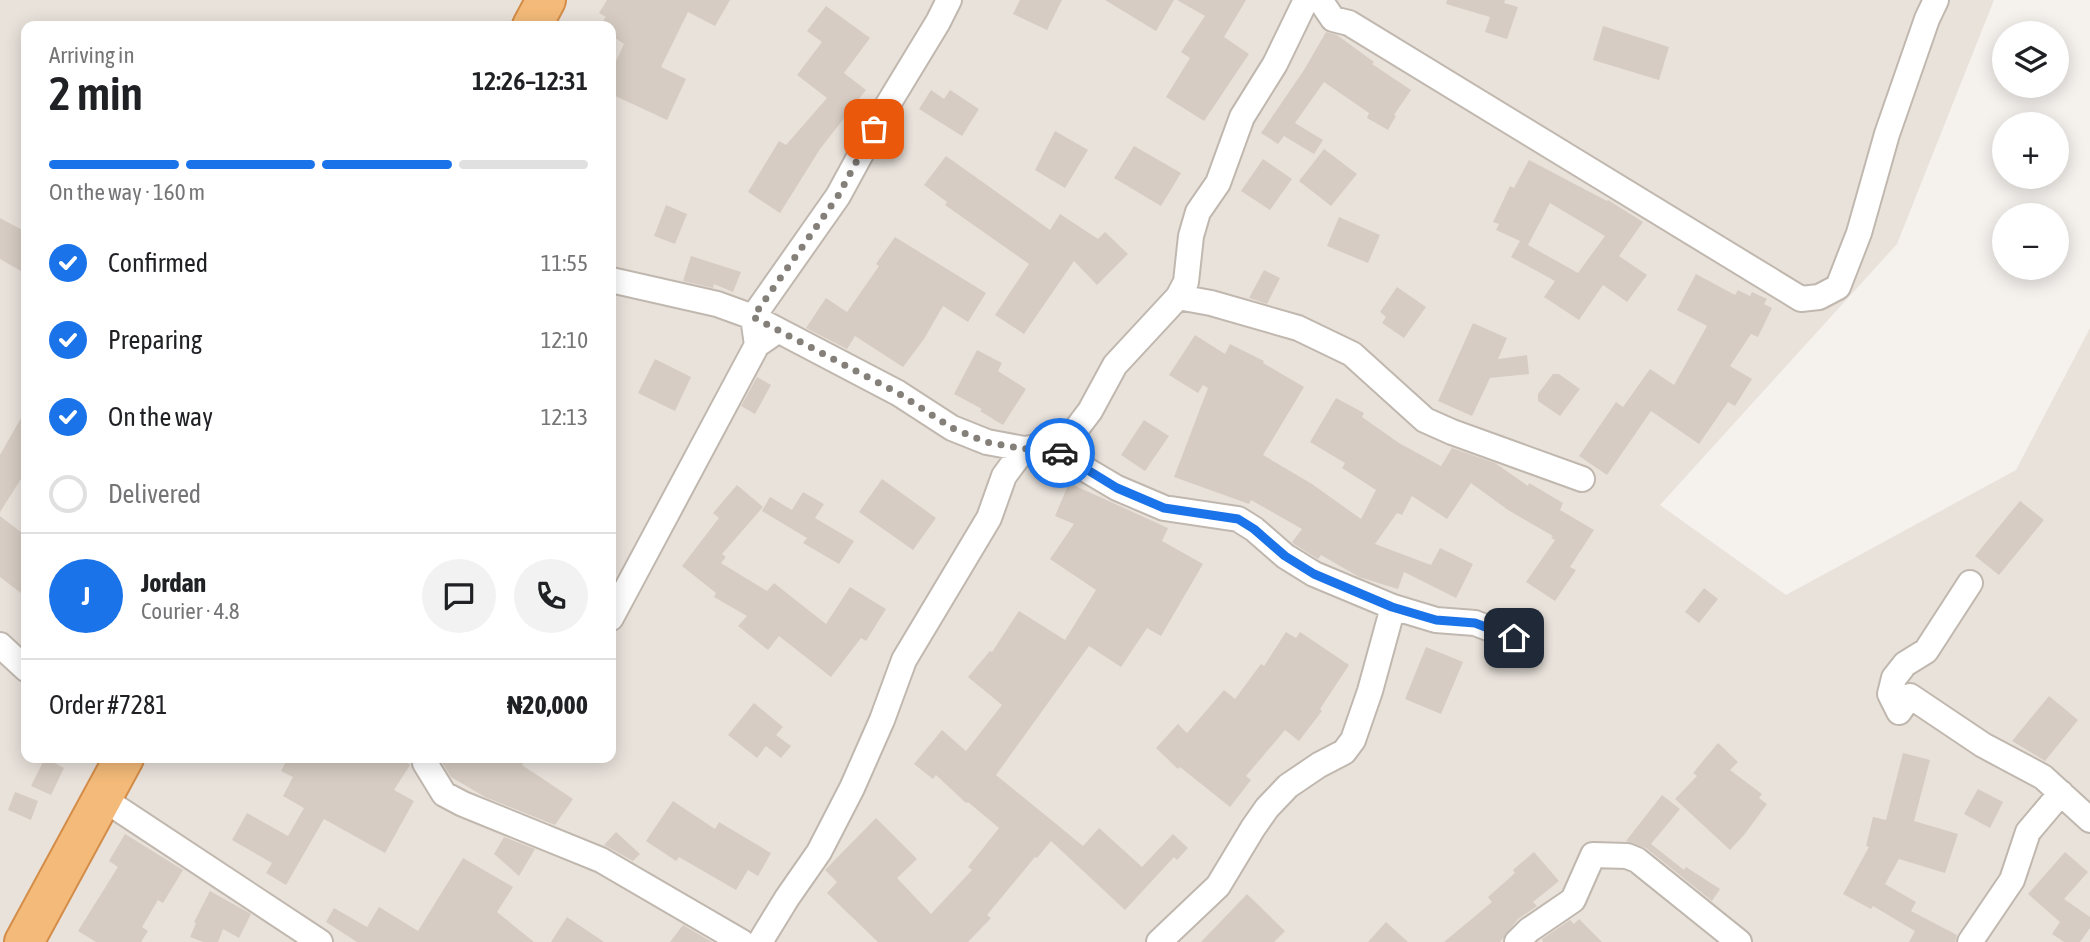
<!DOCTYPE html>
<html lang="en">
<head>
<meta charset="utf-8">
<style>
  body { margin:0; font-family:"Asap Condensed",sans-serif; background:#f2f2f2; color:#202124; height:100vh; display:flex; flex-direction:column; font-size:26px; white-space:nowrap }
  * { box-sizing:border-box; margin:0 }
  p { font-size:23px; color:#757577 }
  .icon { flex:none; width:38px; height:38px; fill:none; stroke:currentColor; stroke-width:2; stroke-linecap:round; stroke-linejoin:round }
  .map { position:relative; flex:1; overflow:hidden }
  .side { position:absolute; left:21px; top:21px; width:595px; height:742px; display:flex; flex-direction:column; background:#fff; border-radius:14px; box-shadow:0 4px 18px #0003 }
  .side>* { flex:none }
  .controls { position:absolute; left:1992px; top:21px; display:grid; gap:14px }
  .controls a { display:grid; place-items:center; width:77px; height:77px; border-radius:50%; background:#fff; box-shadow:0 4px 18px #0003; font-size:35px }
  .pin { position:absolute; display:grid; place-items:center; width:60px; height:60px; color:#fff; margin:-30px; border-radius:14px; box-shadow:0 4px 10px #0006 }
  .courier { position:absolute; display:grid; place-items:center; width:70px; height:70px; margin:-35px; border:5px solid #1a73e8; border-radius:50%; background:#fff; color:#222; box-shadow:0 2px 9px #0007 }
  .head em { font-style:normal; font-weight:600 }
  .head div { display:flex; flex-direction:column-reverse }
  .head { display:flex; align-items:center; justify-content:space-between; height:119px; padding:0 28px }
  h1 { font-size:46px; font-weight:600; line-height:52px }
  .bar { display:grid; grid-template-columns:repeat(4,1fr); gap:10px 7px; align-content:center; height:84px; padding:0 28px }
  .bar i { height:9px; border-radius:5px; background:#e0e0e0 }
  .bar .on { background:#1a73e8 }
  .bar p { grid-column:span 4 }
  .line { display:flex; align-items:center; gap:18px; padding:0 28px; border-top:2px solid #e0e0e0 }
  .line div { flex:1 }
  .round { display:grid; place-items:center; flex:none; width:74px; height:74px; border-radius:37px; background:#f2f2f2 }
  ol { padding:0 28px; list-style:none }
  li { display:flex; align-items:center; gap:21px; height:77px }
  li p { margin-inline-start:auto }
  li .icon { padding:7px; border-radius:50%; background:#1a73e8; color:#fff; stroke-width:4 }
  li:last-child { color:#757577 }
  li i { width:38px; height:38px; border:4px solid #e0e0e0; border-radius:50% }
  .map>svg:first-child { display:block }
</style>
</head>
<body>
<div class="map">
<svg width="2090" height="942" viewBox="0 0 2090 942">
  <rect width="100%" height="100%" fill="#f5f1ed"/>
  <!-- residential -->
  <path fill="#e9e2db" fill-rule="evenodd" d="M0 0H1994L1897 244 1660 505 1786 595 2016 470 2090 328V942H0ZM26 26H611V758H26Z"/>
  <!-- building -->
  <path fill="#d6ccc3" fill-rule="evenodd" d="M607 0H730L715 26 688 12 661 67 686 79 667 120 611 94V72L624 44 611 35V26H599L606 17 599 13Z
    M1020 0H1062L1047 30 1013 14Z
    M1105 0H1174L1156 31Z
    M1177 0H1246L1224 37 1249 54 1204 121 1166 97 1190 58 1181 52 1205 16Z
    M1447 0H1505L1504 3 1518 7 1507 39 1485 32 1490 17 1446 4Z
    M826 6 870 38 844 73 866 90 820 149 780 213 748 192 779 141 786 145 827 98 797 75 822 42 807 31Z
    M1603 26 1669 47 1659 80 1593 60Z
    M1326 32 1337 35 1374 62 1372 64 1411 90 1394 115 1396 116 1388 130 1367 118 1369 113 1324 82 1295 123 1323 140 1314 154 1284 136 1278 144 1261 133 1304 70Z
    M931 90 944 99 950 90 979 109 962 136 919 109Z
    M1055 131 1088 150 1065 188 1035 170Z
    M1134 146 1181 173 1161 206 1114 178Z
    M1324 149 1357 174 1331 206 1299 181Z
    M946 156 1050 230 1060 214 1098 239 1105 232 1128 254 1097 285 1074 261 1024 334 995 315 1029 264 945 205 947 202 924 185Z
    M1263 159 1292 179 1270 210 1241 191Z
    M1529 160 1607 201 1608 200 1643 222 1619 256 1647 275 1627 302 1603 285 1579 320 1544 297 1555 281 1511 257 1520 241 1496 230 1499 224 1493 222 1510 186 1514 188ZM1550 203 1605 236 1578 273 1528 245Z
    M666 205 687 214 675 244 654 236Z
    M1339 217 1380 235 1368 263 1327 246Z
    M0 218 26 232V274L0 259Z
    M895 237 986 293 968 322 943 306 924 339 903 367 855 336 847 349 806 328 826 298 847 312 879 266 876 264Z
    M691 256 741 272 733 292 714 284 713 288 683 281Z
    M1264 270 1280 278 1267 304 1249 298Z
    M1696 274 1735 295 1738 290 1750 296 1752 292 1767 299 1764 304 1772 308 1758 337 1751 334 1730 366 1752 379 1735 406 1728 402 1699 444 1651 411 1607 475 1579 456 1616 402 1623 407 1650 369 1674 385 1707 326 1677 310Z
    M1397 287 1426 307 1404 338 1382 323 1386 317 1380 312Z
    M1473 323 1507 338 1498 359 1527 355 1529 374 1490 378 1472 416 1438 401Z
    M1195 335 1225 354 1230 344 1264 361 1263 363 1304 387 1263 455 1312 484 1361 519 1376 490 1342 468 1345 463 1310 442 1336 398 1364 413 1362 417 1399 443 1441 466 1452 448 1495 463 1528 486 1529 483 1563 503 1560 510 1594 530 1570 567 1576 570 1555 601 1526 582 1555 540 1551 538 1553 536 1508 510 1471 483 1447 519 1412 496 1402 515 1397 513 1375 544 1431 565 1440 548 1473 564 1456 598 1404 572 1398 589 1359 577 1321 555 1318 559 1294 544 1292 542 1302 529 1251 500 1249 504 1174 477 1208 388 1203 385 1198 393 1169 375Z
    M977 350 1002 363 998 371 1026 389 1003 425 980 411 982 409 954 394Z
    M655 359 691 377 675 411 638 393Z
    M1553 374H1559L1580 389 1560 416 1538 401V394Z
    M757 377 771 385 755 414 741 406Z
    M26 409V471L0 512V455Z
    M1144 420 1169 436 1145 471 1121 455Z
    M882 479 936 518 913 550 859 512Z
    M1069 483 1168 528 1162 541 1203 564 1161 636 1147 628 1121 667 1089 646 996 775 1083 846 1099 828 1142 867 1173 834 1188 848 1177 860 1174 857 1125 910 1051 841 1037 858 1035 857 987 915 991 918 968 942H878L827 893 837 882 825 870 876 818 917 859 897 878 931 914 972 870 968 867 999 828 968 802 966 803 936 775 933 779 914 764 942 730 966 751 1002 705 968 677 990 651 992 652 1019 611 1065 640 1096 590 1050 559 1074 524 1055 516Z
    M737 485 763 507 722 554 726 557 721 563 767 591 774 583 826 624 850 587 886 609 866 641 861 638 831 677 779 636 768 650 738 626 747 616 714 597 716 593 682 566 719 518 713 513Z
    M803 492 824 504 815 518 854 541 839 564 803 543 807 538 762 511 770 497 792 510Z
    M2020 501 2044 520 1999 575 1975 556Z
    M0 516 26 536V597L0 577Z
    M1704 588 1718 599 1699 623 1685 612Z
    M1286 632 1296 638 1300 632 1349 665 1320 709 1322 711 1299 741 1285 730 1246 776 1251 780 1230 807 1180 767 1178 769 1156 748 1178 724 1187 733 1224 690 1235 699 1261 664 1264 666Z
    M1426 647 1463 662 1441 714 1405 699Z
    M2049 696 2078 720 2045 761 2012 741Z
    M754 703 783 727 776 735 791 746 781 758 766 746 757 758 728 735Z
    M1718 743 1738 762 1730 770 1762 794 1759 798 1767 804 1744 835 1730 850 1675 799 1697 776 1693 773Z
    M1903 753 1930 760 1914 821 1958 834 1945 873 1899 859 1885 884 1916 902 1911 911 1957 935 1955 942H1909L1915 931 1873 906 1871 909 1843 894 1869 847 1866 846 1873 817 1886 820Z
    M45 758 64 768 51 795 31 786Z
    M288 758H402L410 765 394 790 414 801 385 853 324 819 286 885 266 873 272 863 232 840 247 813 288 836 304 808 283 796 293 777 281 771Z
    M442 758H526L522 765 573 799 555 825 485 797 451 777 441 761Z
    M1978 789 2003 802 1990 828 1964 814Z
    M15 792 38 801 31 820 8 810Z
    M1662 795 1680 809 1651 844 1684 870 1686 867 1720 889 1712 901 1646 848 1626 841Z
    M673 801 715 829 719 822 771 853 758 876 748 870 736 890 679 857 676 861 646 841Z
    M616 832 640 854 633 861 604 845Z
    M125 834 183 870 163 903 158 900 142 927 148 931 141 942H96L78 931 118 867 109 861Z
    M504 837 535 849 519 876 494 854Z
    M1534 852 1559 881 1533 902 1537 906 1518 919 1500 942H1444L1492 902 1488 897 1515 873 1513 870Z
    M2065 852 2088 872 2064 899 2090 917V928L2080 942H2064L2052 934 2060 922 2028 894Z
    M463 858 513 887 497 912 534 942H357L326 922 334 908 367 927 379 907 418 931Z
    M210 891 251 914 239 938 223 929 218 942H203L190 937 196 923 194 922Z
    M1247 894 1285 931 1274 942H1201Z
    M567 917 604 942H551Z
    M1579 919 1602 942H1543L1542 939 1570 920 1574 924Z
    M1386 922 1408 942H1368Z
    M683 925 712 942H670Z"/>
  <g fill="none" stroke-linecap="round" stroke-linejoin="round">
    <!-- street casing -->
    <g stroke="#c0b8af" stroke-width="28">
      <path id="street" d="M1320 0 1333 19 1349 23 1801 299 1819 297 1838 287 1859 233 1887 134 1927 19 1936 0
        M611 280 717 304 753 317 898 393 952 428 987 442 1024 449 1050 445 1074 432 1090 411 1115 365 1178 297 1186 282 1191 236 1198 212 1218 183 1242 117 1275 64 1306 0
        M1178 297 1211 303 1298 328 1352 354 1425 420 1452 432 1582 479
        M757 345 753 317 838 196 887 106 938 22 949 0
        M1050 445 1068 459 1117 488 1164 508 1238 519 1254 529 1285 556 1314 574 1393 607 1436 620 1475 623 1514 638
        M1970 583 1926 651 1905 664 1894 678 1890 694 1899 712 1910 696 1983 745 2043 777 2090 820
        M611 618 757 345 770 336
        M0 645 26 669
        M427 758 425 763 444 794 463 804 601 860 742 942
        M102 798 320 942
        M760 942 787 898 819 852 852 788 882 720 904 660 989 518 1004 476 1024 449
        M1159 942 1218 886 1253 828 1267 808 1288 786 1319 765 1344 752 1353 740 1370 691 1393 607
        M1517 942 1529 930 1573 900 1593 855 1627 856 1637 860 1739 942
        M1970 942 2012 880 2028 832 2061 793"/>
    </g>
    <!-- highway casing -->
    <g stroke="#d38d49" stroke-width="42">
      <path id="highway" d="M532 26 546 0
        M24 942 124 758"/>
    </g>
    <!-- street -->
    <use href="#street" stroke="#fff" stroke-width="24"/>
    <!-- highway -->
    <use href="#highway" stroke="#f3ba79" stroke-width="38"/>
  </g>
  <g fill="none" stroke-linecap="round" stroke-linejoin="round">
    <!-- done -->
    <path stroke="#857f79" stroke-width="7" stroke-dasharray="0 12.6" d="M874 129 838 196 753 317 898 393 952 428 986 442 1024 449 1050 445 1060 453"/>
    <!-- route -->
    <path stroke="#1a73e8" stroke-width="9" d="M1060 453 1117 488 1164 508 1238 519 1254 529 1285 556 1314 574 1392 607 1436 620 1475 623 1514 638"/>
  </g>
</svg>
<div class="controls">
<a><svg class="icon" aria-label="layers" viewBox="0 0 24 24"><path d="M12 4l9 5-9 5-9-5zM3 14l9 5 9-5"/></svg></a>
<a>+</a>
<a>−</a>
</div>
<div class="pin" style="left:874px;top:129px;background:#ea580c"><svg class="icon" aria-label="bag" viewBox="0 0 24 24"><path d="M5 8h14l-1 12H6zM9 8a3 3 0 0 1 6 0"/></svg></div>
<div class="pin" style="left:1514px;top:638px;background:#1f2937"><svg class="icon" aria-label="home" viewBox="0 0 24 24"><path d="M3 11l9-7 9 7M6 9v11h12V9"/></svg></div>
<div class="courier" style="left:1060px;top:453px"><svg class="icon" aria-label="car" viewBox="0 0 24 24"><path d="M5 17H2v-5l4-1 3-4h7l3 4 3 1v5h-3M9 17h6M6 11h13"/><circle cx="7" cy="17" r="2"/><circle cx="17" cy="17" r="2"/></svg></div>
<section class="side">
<div class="head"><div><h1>2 min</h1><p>Arriving in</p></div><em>12:26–12:31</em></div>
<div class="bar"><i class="on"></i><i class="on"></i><i class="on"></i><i></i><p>On the way · 160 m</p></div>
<ol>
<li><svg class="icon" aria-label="check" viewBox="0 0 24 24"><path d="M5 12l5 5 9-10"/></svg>Confirmed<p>11:55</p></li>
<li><svg class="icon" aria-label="check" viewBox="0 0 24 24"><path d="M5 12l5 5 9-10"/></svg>Preparing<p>12:10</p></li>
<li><svg class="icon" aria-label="check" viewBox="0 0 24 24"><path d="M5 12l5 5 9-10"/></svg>On the way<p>12:13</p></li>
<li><i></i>Delivered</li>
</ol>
<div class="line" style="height:126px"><b class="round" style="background:#1a73e8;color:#fff">J</b><div><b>Jordan</b><p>Courier · 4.8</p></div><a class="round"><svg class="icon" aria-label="chat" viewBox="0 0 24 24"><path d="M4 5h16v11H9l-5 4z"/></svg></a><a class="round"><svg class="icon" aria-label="phone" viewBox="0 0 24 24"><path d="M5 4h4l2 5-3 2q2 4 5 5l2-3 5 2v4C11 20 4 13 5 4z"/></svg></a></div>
<div class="line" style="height:91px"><div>Order #7281</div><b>₦20,000</b></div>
</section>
</div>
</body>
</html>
